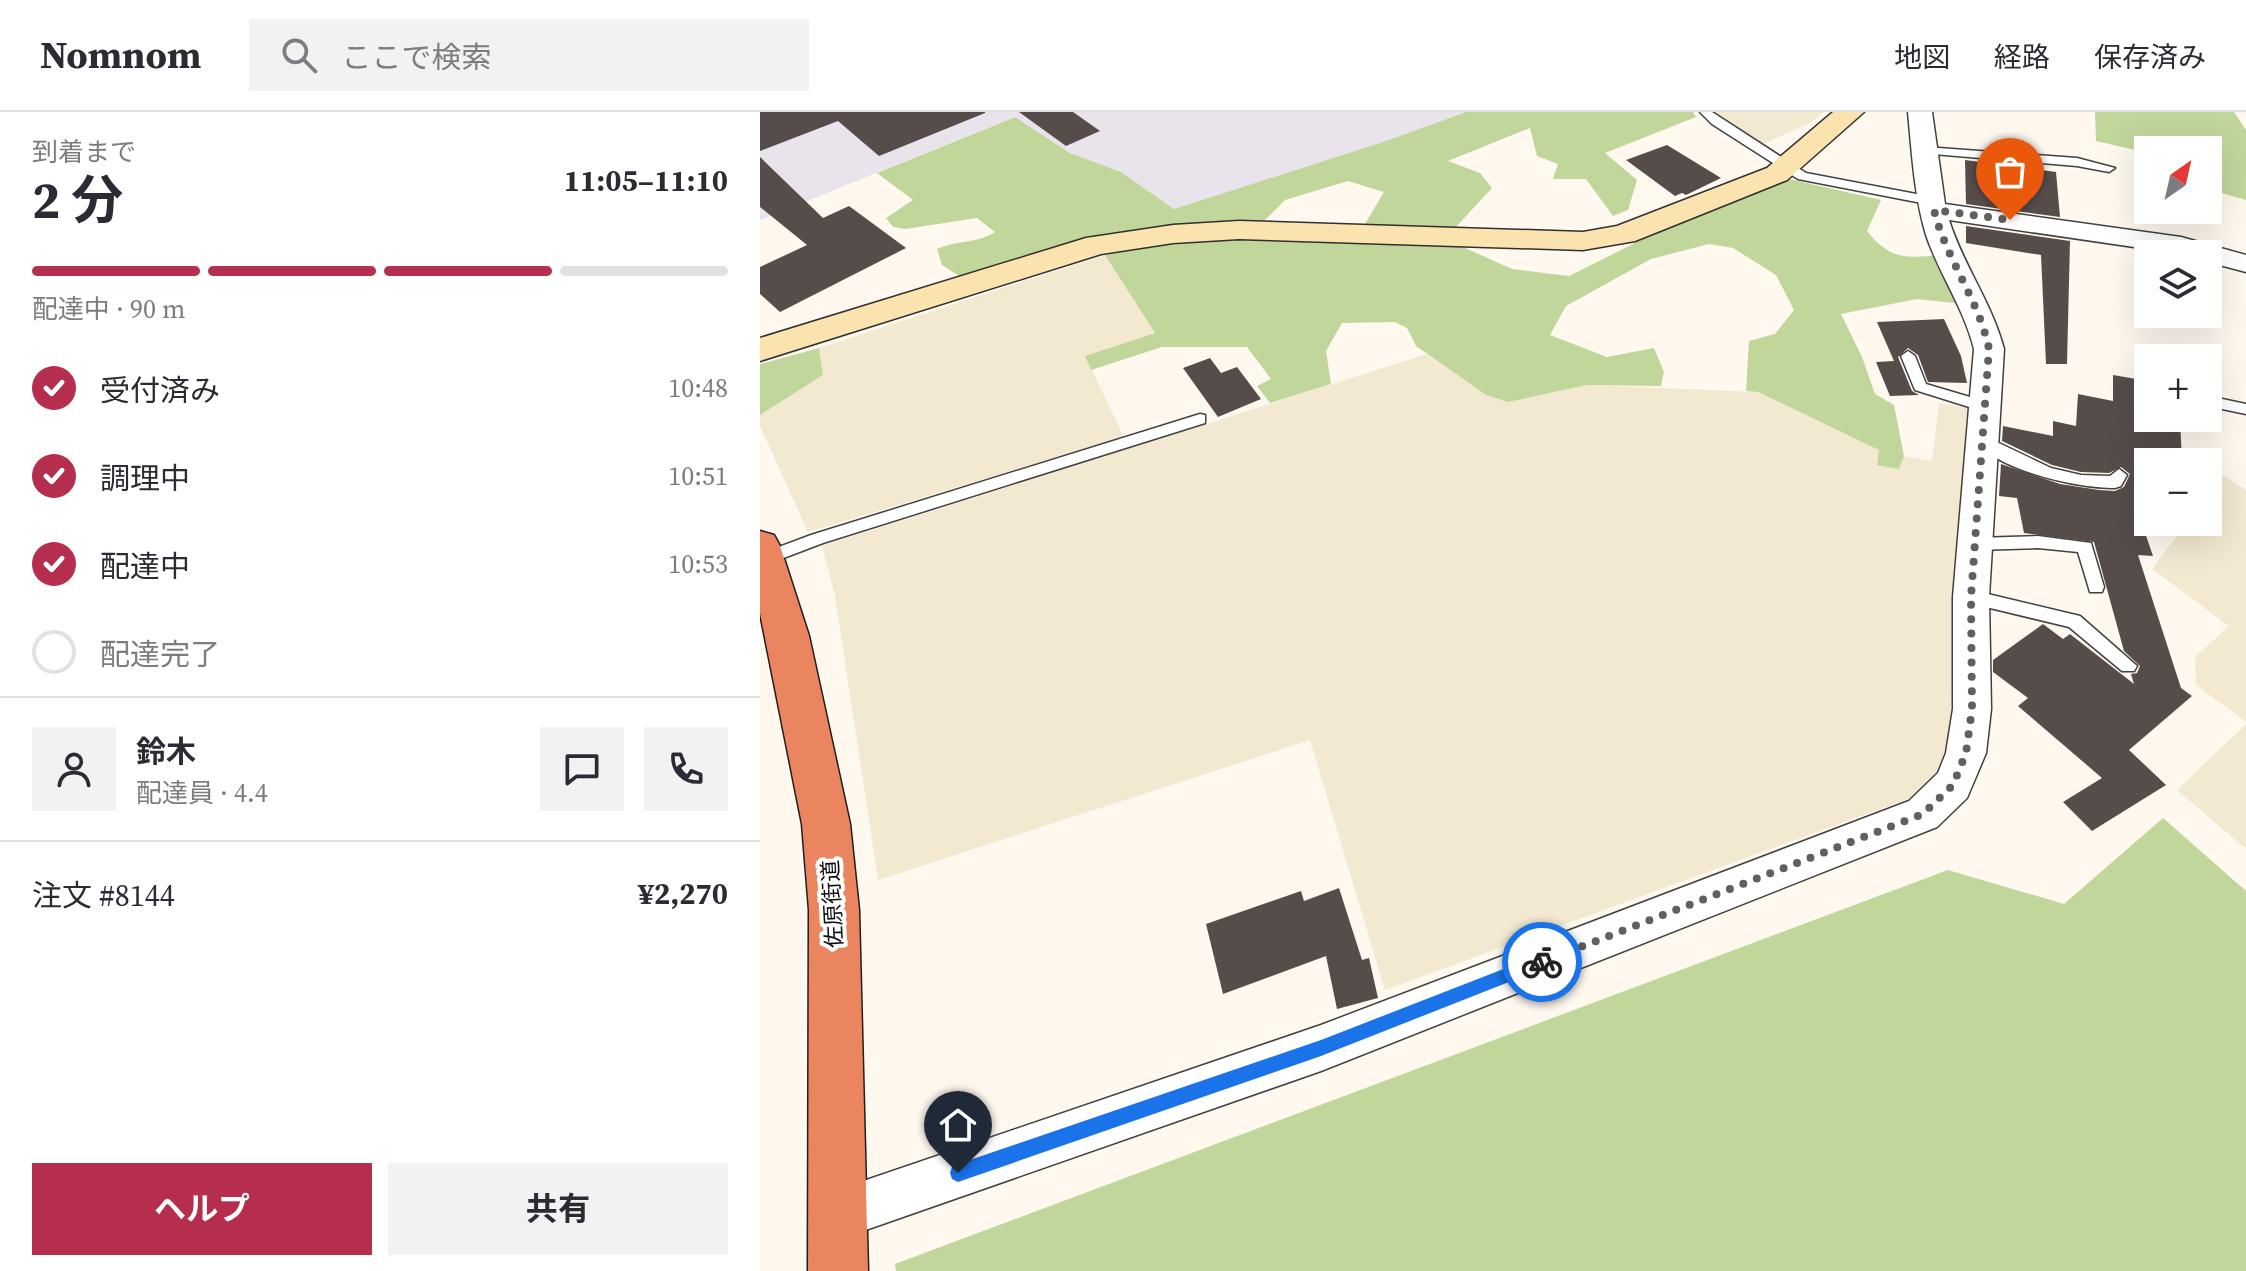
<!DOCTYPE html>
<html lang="ja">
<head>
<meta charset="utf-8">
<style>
  body { margin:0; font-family:"Source Serif 4","Noto Sans JP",serif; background:#f2f2f3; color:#2b2b33; height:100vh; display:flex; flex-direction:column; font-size:30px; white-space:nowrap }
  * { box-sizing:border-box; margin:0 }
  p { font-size:26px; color:#7c7c81 }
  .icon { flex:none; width:44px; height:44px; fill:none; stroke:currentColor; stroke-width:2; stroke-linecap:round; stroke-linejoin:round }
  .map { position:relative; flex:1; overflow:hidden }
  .sheet { display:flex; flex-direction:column; background:#fff; width:760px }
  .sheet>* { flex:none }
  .needle { width:52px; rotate:34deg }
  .tools { position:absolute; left:1374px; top:24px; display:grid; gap:16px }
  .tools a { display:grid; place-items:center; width:88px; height:88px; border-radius:0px; background:#fff; box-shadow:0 8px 32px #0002; font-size:40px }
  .pin { position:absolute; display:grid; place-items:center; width:68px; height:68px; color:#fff; margin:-82px -34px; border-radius:50% 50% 50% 0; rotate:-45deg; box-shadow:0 0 8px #0007 }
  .pin .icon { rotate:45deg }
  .courier { position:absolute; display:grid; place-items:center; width:80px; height:80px; margin:-40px; border:6px solid #1a73e8; border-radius:50%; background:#fff; color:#222; box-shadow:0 2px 10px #0007 }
  .head em { font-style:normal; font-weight:700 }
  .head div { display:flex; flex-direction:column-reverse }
  .head { display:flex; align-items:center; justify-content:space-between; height:136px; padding:0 32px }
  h1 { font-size:52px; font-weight:700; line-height:60px }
  .bar { display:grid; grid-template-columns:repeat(4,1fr); gap:12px 8px; align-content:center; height:96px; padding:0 32px }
  .bar i { height:10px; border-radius:6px; background:#e1e1e2 }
  .bar .on { background:#b52e4e }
  .bar p { grid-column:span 4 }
  .line { display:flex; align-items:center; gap:20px; padding:0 32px; border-top:2px solid #e1e1e2 }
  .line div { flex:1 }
  .round { display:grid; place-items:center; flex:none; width:84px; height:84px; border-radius:0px; background:#f2f2f3 }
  ol { padding:0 32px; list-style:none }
  li { display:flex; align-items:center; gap:24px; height:88px }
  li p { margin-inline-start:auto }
  li .icon { padding:8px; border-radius:50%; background:#b52e4e; color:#fff; stroke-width:4 }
  li:last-child { color:#7c7c81 }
  li i { width:44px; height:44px; border:4px solid #e1e1e2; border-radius:50% }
  .primary-button { display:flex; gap:16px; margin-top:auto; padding:16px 32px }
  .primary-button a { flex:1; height:92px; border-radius:0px; background:#b52e4e; color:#fff; font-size:32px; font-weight:700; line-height:92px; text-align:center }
  .primary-button a+a { background:#f2f2f3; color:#2b2b33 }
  header { display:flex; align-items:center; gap:48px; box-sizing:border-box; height:112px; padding:0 40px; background:#fff; border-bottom:2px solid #e1e1e2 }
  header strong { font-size:38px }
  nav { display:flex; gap:44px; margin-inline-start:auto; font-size:28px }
  .search { width:560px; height:72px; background:#f2f2f3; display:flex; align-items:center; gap:20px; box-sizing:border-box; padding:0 28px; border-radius:0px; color:#7c7c81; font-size:30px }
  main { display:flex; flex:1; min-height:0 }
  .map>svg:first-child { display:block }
</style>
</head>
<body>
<header>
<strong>Nomnom</strong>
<div class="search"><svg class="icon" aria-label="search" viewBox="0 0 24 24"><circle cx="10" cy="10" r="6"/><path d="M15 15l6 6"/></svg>ここで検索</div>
<nav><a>地図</a><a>経路</a><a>保存済み</a></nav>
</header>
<main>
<section class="sheet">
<div class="head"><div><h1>2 分</h1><p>到着まで</p></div><em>11:05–11:10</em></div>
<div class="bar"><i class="on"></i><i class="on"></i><i class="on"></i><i></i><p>配達中 · 90 m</p></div>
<ol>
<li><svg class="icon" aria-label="check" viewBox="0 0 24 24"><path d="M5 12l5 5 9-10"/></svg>受付済み<p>10:48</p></li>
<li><svg class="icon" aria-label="check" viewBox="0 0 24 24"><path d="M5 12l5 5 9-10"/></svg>調理中<p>10:51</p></li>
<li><svg class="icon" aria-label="check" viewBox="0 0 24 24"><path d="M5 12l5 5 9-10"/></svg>配達中<p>10:53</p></li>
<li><i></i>配達完了</li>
</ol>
<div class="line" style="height:144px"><a class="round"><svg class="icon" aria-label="person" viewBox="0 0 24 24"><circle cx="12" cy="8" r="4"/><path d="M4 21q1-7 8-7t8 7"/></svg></a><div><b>鈴木</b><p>配達員 · 4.4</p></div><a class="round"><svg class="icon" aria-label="chat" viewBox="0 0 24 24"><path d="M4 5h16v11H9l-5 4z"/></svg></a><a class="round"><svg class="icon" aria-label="phone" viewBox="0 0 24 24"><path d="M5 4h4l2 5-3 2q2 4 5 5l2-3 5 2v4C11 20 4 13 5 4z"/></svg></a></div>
<div class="line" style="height:104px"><div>注文 #8144</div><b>¥2,270</b></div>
<div class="primary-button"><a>ヘルプ</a><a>共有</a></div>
</section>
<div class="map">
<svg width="1486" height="1159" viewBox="0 0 1486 1159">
  <rect width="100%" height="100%" fill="#fef8ef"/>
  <!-- industrial -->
  <path fill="#e9e3ec" d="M0 0H706L623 30 414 97 361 60 310 41 254 5 0 108Z"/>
  <!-- farmland -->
  <path fill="#f3e9d1" d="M955 0H1064L1050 11 1003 32Z
    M345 143 395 221 325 244 364 325 48 420 0 314V303L63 263 59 236Z
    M667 242 726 283 748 290 827 273 998 280 1120 338 1139 357 1144 344 1172 349 1179 291 1208 296 1189 636 1179 662 1153 685 625 878 550 628 118 768 75 484 62 434Z
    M1463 363 1486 378V610L1436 573 1435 545 1469 514 1392 457 1427 410H1448V383Z
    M1486 612V737L1417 678Z"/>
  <!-- forest -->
  <path fill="#c1d69b" d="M706 0H933L936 5 845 41 877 68 868 98 853 104 826 67H793L798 52 777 44 770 16 688 49 720 61 732 76 693 118 605 112 624 80 588 69 525 88 502 111 201 165 182 153 177 137C197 128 216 132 235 120L217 106 145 117 133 115 126 106 153 88 117 61 255 5 310 41 361 60 414 97 623 30Z
    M1335 0H1474L1486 18V88L1448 77V38H1388V41L1336 29Z
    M1029 67 1121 88 1107 119C1130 148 1145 146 1180 143L1203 192 1157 187 1081 202 1102 245 1115 282 1134 293 1144 344 1139 357 1117 353 1119 338 998 280 986 279 989 229 1015 222 1034 198 1016 163 973 136 949 132 891 147 806 194 790 223 847 245 894 236 904 260 901 274 827 273 748 290 726 283 656 234 647 216 635 210 582 211 566 239 571 272 510 291 497 274 511 267 487 235H402L331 258 325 244 395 221 345 143 405 132 478 128 703 135 752 157 809 164 883 127Z
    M59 236 63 263 0 303V252Z
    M1403 706 1486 779V1159H136L135 1152 1188 758 1304 792Z"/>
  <!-- building -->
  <path fill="#564d4b" d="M0 0H225V1L119 44 78 9 0 39Z
    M259 0H313L340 19 306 34Z
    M907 33 961 66 926 83 922 81 915 84 866 48Z
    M0 45 63 106 89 94 146 136 20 200 0 182V155L47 133 0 95Z
    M1205 48 1296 60 1300 105 1206 92Z
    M1206 114 1310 129 1307 252H1286L1281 143 1206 131Z
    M1184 207 1201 244 1207 271 1168 270 1158 243 1148 236 1138 245 1152 279 1159 283 1130 284 1116 250 1134 249 1117 210Z
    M450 246 461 261 477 255 501 287 458 305 423 256Z
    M1353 263 1388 269V306H1420L1422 350H1388V410L1381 409 1393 444 1378 443 1421 576 1432 584 1369 638 1406 673 1332 719 1303 690 1342 666 1258 594 1268 586 1233 560V548L1283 512 1303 527 1310 522 1374 572 1371 562 1377 561 1380 554 1364 539 1334 430 1264 421 1257 386 1239 384 1241 352 1300 372 1339 378 1355 379 1364 375 1370 362 1361 355 1349 361 1321 360 1292 353 1242 329 1243 314 1293 324V309L1316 314 1318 282 1353 289Z
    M579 776 602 848 609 846 618 886 577 897 566 844 463 882 446 812 541 779 544 789Z"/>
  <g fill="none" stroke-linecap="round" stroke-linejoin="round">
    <!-- lane casing -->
    <g stroke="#414141" stroke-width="3">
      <path id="lane" d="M940 0H952L1046 61 1172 85 1178 89 1172 93 1038 67 952 12Z
        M1165 35 1317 46 1355 56 1349 60 1317 54 1161 41V37Z
        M1148 239 1155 244 1166 272 1230 291V299L1225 300 1155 278 1141 244Z
        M1448 284 1486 292V302L1448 294Z
        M440 302 445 303V311L63 431 5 453 0 452V442L51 423Z
        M1222 323 1291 356 1321 363 1350 364 1359 357 1367 363 1361 374 1355 376C1317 376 1239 359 1214 328Z
        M1278 424 1331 431 1344 475 1342 480H1330L1318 440 1278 436 1215 438 1207 432 1215 426Z
        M1211 478 1320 504 1377 554 1374 559H1362L1309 515 1205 490 1203 485Z"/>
    </g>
    <!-- street casing -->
    <g stroke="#414141" stroke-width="3">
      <path id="street" d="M1148 0H1172L1185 92 1421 125 1486 143V160L1448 150V142H1422L1189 108C1203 153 1232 191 1244 237L1229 485 1231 597 1226 641 1207 686 1177 715 561 959 77 1128 59 1121 52 1103 59 1085 77 1078 561 913 1149 689 1178 661 1186 641 1193 597V485L1214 237C1204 196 1179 162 1166 123 1154 83 1152 41 1148 0Z"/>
    </g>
    <!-- secondary casing -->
    <g stroke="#303030" stroke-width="3">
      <path id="secondary" d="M1073 0H1104L1027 68 875 129 823 138 479 127 413 131 341 142 0 249V226L326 126 413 113 479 109 823 120 857 114 1007 56Z"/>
    </g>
    <!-- highway casing -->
    <g stroke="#1f1f1f" stroke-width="3">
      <path id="highway" d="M0 419 14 423 20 434 49 524 90 712 99 798 108 1159H48L49 798 42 712 0 501Z"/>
    </g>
    <!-- lane -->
    <use href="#lane" fill="#fff" fill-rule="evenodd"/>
    <!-- street -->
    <use href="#street" fill="#fff" fill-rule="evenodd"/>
    <!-- secondary -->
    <use href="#secondary" fill="#fae3ae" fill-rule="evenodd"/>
    <!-- highway -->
    <use href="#highway" fill="#eb8560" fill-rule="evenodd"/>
  </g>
  <!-- route -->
  <path fill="#1a73e8" d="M782 842 787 845V855L561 944 198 1070 192 1067 190 1061 192 1055 198 1052 561 928Z"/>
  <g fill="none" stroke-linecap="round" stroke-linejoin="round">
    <!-- done -->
    <path stroke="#62605d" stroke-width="8" stroke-dasharray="0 14.4" d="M782 850 1163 702 1193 673 1206 641 1212 597 1211 485 1229 237C1219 188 1186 147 1174 98L1250 108"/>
  </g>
  <g text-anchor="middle" stroke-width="8" stroke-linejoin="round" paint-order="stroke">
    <!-- street labels -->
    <g font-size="22" fill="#0e0e0e" stroke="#fff">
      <text transform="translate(72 792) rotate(-93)" y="8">佐原街道</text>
    </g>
  </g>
</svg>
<div class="tools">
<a><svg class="needle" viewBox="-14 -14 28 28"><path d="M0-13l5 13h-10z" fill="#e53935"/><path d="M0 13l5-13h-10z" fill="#7c7c81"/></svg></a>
<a><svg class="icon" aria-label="layers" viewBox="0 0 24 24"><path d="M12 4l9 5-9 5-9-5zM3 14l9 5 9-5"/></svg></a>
<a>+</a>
<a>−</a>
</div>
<div class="pin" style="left:1250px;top:108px;background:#ea580c"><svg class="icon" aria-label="bag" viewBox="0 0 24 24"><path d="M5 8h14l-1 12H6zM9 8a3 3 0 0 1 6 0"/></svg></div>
<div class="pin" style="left:198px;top:1061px;background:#1f2937"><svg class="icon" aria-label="home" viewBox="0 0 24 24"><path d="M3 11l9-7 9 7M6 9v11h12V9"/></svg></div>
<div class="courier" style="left:782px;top:850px"><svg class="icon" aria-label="bike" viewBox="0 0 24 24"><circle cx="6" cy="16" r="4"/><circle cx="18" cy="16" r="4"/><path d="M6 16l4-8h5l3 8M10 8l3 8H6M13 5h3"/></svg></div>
</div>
</main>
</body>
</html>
